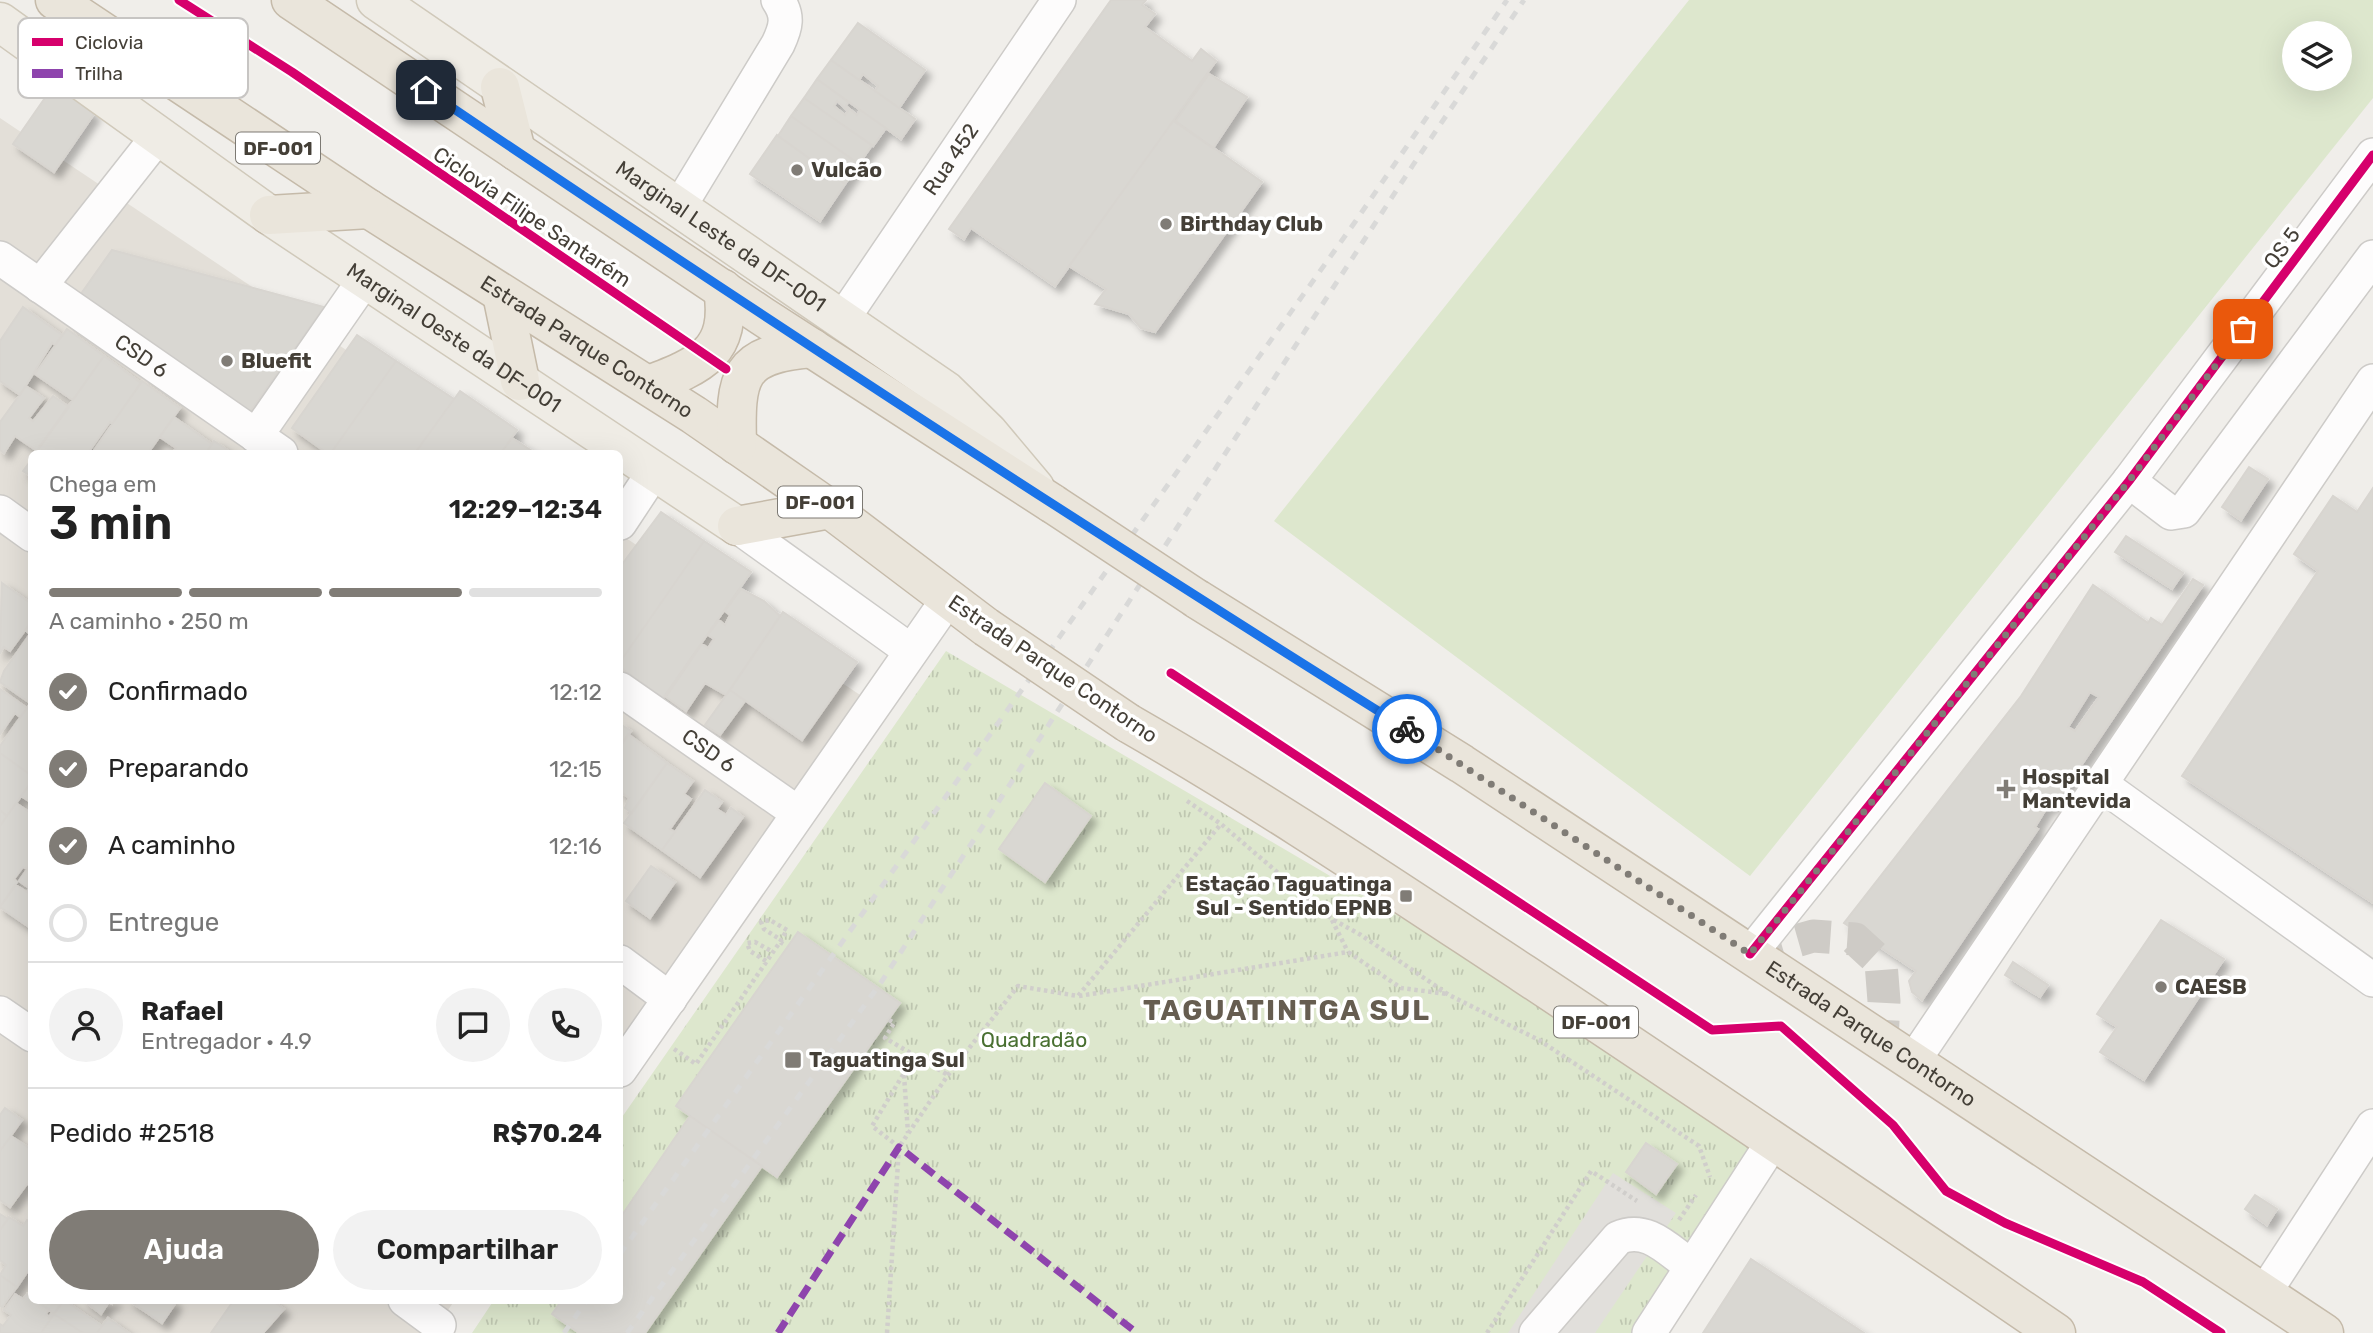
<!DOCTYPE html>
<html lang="pt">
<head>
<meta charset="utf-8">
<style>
  body { margin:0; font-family:Rubik,sans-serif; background:#f2f2f2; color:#222; height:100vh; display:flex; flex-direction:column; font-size:26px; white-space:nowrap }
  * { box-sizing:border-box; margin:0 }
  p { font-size:23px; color:#767676 }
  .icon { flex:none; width:38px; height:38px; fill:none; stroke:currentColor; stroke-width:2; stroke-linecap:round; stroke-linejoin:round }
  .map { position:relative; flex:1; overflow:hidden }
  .panel { position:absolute; left:28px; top:450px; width:595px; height:854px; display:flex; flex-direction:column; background:#fff; border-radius:10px; box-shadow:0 7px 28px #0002 }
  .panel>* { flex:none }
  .fabs { position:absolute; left:2282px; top:21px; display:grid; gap:14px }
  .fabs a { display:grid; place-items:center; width:70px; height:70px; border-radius:50%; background:#fff; box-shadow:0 7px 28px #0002; font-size:35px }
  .pin { position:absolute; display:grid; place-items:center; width:60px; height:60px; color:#fff; margin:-30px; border-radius:14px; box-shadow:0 4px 10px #0006 }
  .courier { position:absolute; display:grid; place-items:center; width:70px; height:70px; margin:-35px; border:5px solid #1a73e8; border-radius:50%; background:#fff; color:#222; box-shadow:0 2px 9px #0007 }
  .summary em { font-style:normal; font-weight:600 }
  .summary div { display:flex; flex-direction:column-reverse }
  .summary { display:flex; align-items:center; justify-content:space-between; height:119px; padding:0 21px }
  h1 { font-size:46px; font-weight:600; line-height:52px }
  .bar { display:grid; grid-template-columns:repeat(4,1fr); gap:10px 7px; align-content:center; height:84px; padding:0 21px }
  .bar i { height:9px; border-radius:5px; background:#e0e0e0 }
  .bar .active { background:#807c76 }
  .bar p { grid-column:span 4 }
  .line { display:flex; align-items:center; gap:18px; padding:0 21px; border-top:2px solid #e0e0e0 }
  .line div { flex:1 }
  .round { display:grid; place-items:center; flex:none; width:74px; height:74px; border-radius:37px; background:#f2f2f2 }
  ol { padding:0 21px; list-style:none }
  li { display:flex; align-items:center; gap:21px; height:77px }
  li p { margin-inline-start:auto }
  li .icon { padding:7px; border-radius:50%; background:#807c76; color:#fff; stroke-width:4 }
  li:last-child { color:#767676 }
  li i { width:38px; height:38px; border:4px solid #e0e0e0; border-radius:50% }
  .primary-button { display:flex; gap:14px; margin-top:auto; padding:14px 21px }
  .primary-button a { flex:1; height:80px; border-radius:42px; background:#807c76; color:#fff; font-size:28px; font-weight:600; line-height:80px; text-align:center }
  .primary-button a+a { background:#f2f2f2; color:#222 }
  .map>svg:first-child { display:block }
</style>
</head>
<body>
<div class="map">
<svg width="2373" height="1333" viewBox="0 0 2373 1333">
  <defs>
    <pattern id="park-tufts" width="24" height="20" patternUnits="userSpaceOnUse" patternTransform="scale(1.75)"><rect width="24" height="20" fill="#dde7cd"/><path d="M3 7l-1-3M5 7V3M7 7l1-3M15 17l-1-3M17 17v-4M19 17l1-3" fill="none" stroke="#bfc7b1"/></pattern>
    <filter id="shadow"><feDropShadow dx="6" dy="6" stdDeviation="3.5" flood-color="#0004"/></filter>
  </defs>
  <rect width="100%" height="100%" fill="#f0eeea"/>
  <!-- residential -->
  <path fill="#e3dfd8" d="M0 118 500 453H32V1300H455L432 1333H0Z
    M620 534 875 705 620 1068Z"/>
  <!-- green -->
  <path fill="#dde7cd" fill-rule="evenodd" d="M1689 0H2373V98L1750 876 1274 521ZM2294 33H2340V79H2294Z"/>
  <!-- park -->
  <path fill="url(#park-tufts)" d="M946 651 1723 1106 1774 1140 1645 1333H472L494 1300H620V1120Z"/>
  <!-- parking -->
  <path fill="#e1dfdb" d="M1613 1173 1676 1213 1595 1333H1508Z"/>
  <!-- building -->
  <path fill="#d9d7d2" stroke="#d8d5d0" stroke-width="2" fill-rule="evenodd" filter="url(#shadow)" d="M1111 0H1146L1142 5 1155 14 1145 27 1192 61 1201 49 1216 61 1055 286 971 228 964 239 949 229Z
    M858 23 925 70 899 108 875 91 878 86 863 74 859 80 831 60Z
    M831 60 915 119 901 139 817 79Z
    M1209 74 1247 97 1213 148 1175 122Z
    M817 79 848 102 846 106 857 115 860 110 886 128 873 146 804 98ZM837 101 848 111 845 115 834 106Z
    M54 85 94 114 54 172 13 144Z
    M804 98 872 145 859 164 791 116Z
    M791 116 859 164 845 184 778 136Z
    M1174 120 1262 182 1155 332 1141 328 1129 314 1095 304 1106 289 1069 266Z
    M777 135 845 184 820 221 750 174Z
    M112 250 324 307 247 416 78 298Z
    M23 307 62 335 55 345 52 343 20 395 0 381V341Z
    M67 329 104 356 73 400 35 374Z
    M357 335 396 361 331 453H327L292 428Z
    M104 356 141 383 112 424 110 422 88 453H35Z
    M396 361 454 399 415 453H331Z
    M142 381 180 408 148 453H92Z
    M26 386 44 398 29 418 33 421 53 396 69 407 37 451 15 436 4 453 0 450V422Z
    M460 391 517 430 501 453H415Z
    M174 417 212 444 206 453H172L176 448 160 437Z
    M512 438 535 453H501Z
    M214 441 232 453H206Z
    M32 459V477L23 471Z
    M2249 467 2268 479 2241 520 2222 507Z
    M2373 488V903L2182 776 2318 571 2294 554 2333 496 2357 512Z
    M661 512 704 541 620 662V567Z
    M2126 536 2183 573 2172 589 2115 552Z
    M704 541 751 572 663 698 620 667V662Z
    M2193 579 2203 585 2053 807 2049 804 2035 827 2038 829 1922 1000 1912 992 1909 981 1916 971 1844 923 2021 696 2093 585 2148 623 2151 618 2162 625ZM2090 692 2099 697 2075 731 2068 727Z
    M2 583 32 604V621L10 651 4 647 0 653Z
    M741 589 764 601 780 616 726 695 705 683 686 711 666 697 702 644 708 648 714 639 708 635 719 620 725 625 730 615 725 611Z
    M783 612 857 662 802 740 730 690Z
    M32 621V701L30 703 0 682 4 671 30 634 25 630Z
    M0 689 27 708 20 717 15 713 0 734Z
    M730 690 745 701 720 735 705 725Z
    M32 701V776L0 753V746Z
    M620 724 631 731 620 747Z
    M628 734 667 763 632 813 625 808 629 798 620 791V747Z
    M0 753 32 776V781L7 816 0 810Z
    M667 763 693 781 684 794 691 799 670 829 675 832 662 850 624 823Z
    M32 781V803L21 796Z
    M1045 783 1091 816 1045 882 999 849Z
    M705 790 722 802 717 809 726 815 731 808 743 817 700 877 662 850Z
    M16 803 32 814V862L27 869 23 867 14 879 17 882 0 907V826Z
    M0 810 7 816 0 826Z
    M32 862V929L0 907 16 885 27 892 29 888 19 881Z
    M651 866 675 882 650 918 626 901Z
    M2161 920 2224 959 2144 1080 2100 1052 2117 1027 2097 1014Z
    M798 932 900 1003 777 1177 676 1106Z
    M2013 962 2048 985 2040 997 2005 975Z
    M5 1108 22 1120 0 1151V1115Z
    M690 1116 762 1166 645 1333H579L552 1314 562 1300H620V1218Z
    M11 1136 32 1150V1185L27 1184 10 1207 0 1200V1151Z
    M1646 1143 1677 1164 1656 1194 1626 1172Z
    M2255 1195 2277 1209 2267 1225 2245 1209Z
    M0 1214 8 1219 0 1230Z
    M9 1217 23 1226 27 1220 32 1223V1265L17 1287 0 1275 6 1265 0 1260V1230Z
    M1751 1259 1864 1333H1703Z
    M0 1275 17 1287 2 1307 0 1306Z
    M15 1294 23 1299 27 1294 32 1300 49 1309 46 1314 49 1317 52 1312 54 1314 41 1333H0V1324L3 1326 11 1315 4 1310Z
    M36 1300H64L54 1314Z
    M64 1300 102 1326 97 1333H83L54 1314Z
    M83 1300H115L112 1304 109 1302 101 1314Z
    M128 1300H173L175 1304 162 1323Z
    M234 1300H271L284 1309 263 1333H211Z
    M54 1314 83 1333H41Z
    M108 1318 129 1333H97Z"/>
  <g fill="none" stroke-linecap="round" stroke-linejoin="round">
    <!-- minor-tunnel -->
    <path stroke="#cecbc6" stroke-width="33" stroke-dasharray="33 17" stroke-linecap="butt" d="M1750 954 1813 936 1855 939 1881 963 1884 1001 1882 1040"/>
    <!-- minor casing -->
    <g stroke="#cdcbc8" stroke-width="36">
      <g id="minor">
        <path d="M678 209 778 44C786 27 789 16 778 0"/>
        <path id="s1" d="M0 258 281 453"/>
        <path d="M40 286 159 135"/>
        <path id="s2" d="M842 320 1059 0"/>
        <path d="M256 436 365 279"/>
        <path d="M2129 481 2171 513 2184 511 2373 257"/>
        <path d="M0 512 32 535"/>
        <path d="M620 523 655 470"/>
        <path d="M737 526 911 651"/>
        <path id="s3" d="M620 689 798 813"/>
        <path d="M2102 785 2373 980"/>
        <path d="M1750 954 2129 481 2373 155"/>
        <path d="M620 962 670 999"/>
        <path d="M0 1013 32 1035"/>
        <path d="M1914 1060 2373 381"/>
        <path d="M620 1070 948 599"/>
        <path d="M2265 1292 2373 1126"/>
        <path d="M405 1300 439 1325"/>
        <path d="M1536 1333 1618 1238C1647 1225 1668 1250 1691 1266"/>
        <path d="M1649 1333 1774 1140"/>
      </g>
    </g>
    <!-- major casing -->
    <g stroke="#d0c9ba" stroke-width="41">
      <g id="major">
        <path id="s4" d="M376 0 946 391 988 432 1035 488"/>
        <path id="s5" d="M0 22 269 215 737 526"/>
      </g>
    </g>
    <!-- highway casing -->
    <g stroke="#c5baa9" stroke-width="41">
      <g id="highway">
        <path id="s6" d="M55 0 369 209 694 415 830 509 986 627"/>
        <path d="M291 0 762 316 1053 504"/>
        <path d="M500 87 516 151"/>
        <path d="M269 215 369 209"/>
        <path d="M502 294 520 381"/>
        <path d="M649 385C701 365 733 352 723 289"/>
        <path d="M737 445C735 376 738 354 812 348"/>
        <path d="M737 526 830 509"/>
        <path id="s7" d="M1197 599 1462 764 2324 1333"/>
        <path d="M1128 723C1264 801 1393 888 1524 974 1702 1092 1879 1212 2056 1333"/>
      </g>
    </g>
    <!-- path -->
    <path stroke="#d0cecb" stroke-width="4.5" stroke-dasharray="3.5 3.5" stroke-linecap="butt" d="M1187 801 1221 824 1332 919 1361 935 1449 995 1539 1040 1699 1146 1710 1177
      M1332 920 1348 952
      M780 942 787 930 770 920 761 922 764 929 781 940
      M766 961 750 951 747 943 755 942 773 952
      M1079 996 1348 952 1401 988 1447 994
      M889 1020 894 1023 885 1038 948 1075
      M674 1049 696 1064 780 942 785 945
      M904 1075 908 1133
      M899 1147 872 1126 915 1055
      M1679 1220 1696 1195
      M887 1333 899 1147 948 1075 1018 986 1078 996 1221 824
      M1487 1333 1591 1171 1637 1201"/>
    <!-- minor -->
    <use href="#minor" stroke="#fdfcfc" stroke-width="33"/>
    <!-- major -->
    <use href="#major" stroke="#efece5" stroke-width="38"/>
    <!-- highway -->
    <use href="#highway" stroke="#eae5db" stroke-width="38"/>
    <!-- rail -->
    <path stroke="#d9d9d8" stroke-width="5" stroke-dasharray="9 9" stroke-linecap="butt" d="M620 1254 1355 222 1507 0
      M564 1333 587 1300
      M627 1333 880 984 1413 165 1524 0"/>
    <!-- highway-bridge casing -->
    <g stroke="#c5baa9" stroke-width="41" stroke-linecap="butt">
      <path id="highway-bridge" d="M1053 504 1197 599
        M986 627 1128 723"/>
    </g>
    <!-- highway-bridge -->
    <use href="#highway-bridge" stroke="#eae5db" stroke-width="38"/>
    <!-- quiet -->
    <path stroke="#8e44ad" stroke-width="7" stroke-dasharray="14 7" stroke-linecap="butt" d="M778 1333 899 1147 1137 1333"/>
    <!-- cycleway casing -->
    <g stroke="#fff" stroke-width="13">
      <path id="cycleway" d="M179 0 292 72 726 369
        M1171 673 1712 1030 1781 1026 1893 1125 1946 1191 2005 1223 2143 1282 2221 1333
        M1750 954 2129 481 2373 155"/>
    </g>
    <!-- cycleway -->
    <use href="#cycleway" stroke="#d6006c" stroke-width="9"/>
  </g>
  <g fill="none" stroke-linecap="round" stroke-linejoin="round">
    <!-- done -->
    <path stroke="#807c76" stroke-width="7" stroke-dasharray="0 12.6" d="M1407 729 1750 954 2129 481 2243 329"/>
    <!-- route -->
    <path stroke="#1a73e8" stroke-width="9" d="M426 90C750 309 1076 522 1407 729"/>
  </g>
  <!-- markers -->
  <g fill="#807c76" stroke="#fff" stroke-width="2.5">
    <circle cx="797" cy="170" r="7"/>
    <circle cx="1166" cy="224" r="7"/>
    <circle cx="227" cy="361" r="7"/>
    <path d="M2002.5 778.5h7v7h7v7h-7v7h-7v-7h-7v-7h7z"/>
    <rect x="1399" y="889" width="14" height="14" rx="3.5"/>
    <circle cx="2161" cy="987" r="7"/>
    <rect x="784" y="1051" width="18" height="18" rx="3.5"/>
  </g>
  <g text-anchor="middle" stroke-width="7" stroke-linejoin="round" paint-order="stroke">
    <!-- shield labels -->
    <g fill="#fff" stroke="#7c7973" stroke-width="2">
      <rect x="236" y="132.5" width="84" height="31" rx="5"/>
      <rect x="778" y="486.5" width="84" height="31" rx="5"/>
      <rect x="1554" y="1006.5" width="84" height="31" rx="5"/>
    </g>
    <g font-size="19" font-weight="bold" fill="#443f37">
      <text x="278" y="155">DF-001</text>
      <text x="820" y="509">DF-001</text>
      <text x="1596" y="1029">DF-001</text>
    </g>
    <!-- street labels -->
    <g font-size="21" fill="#443f37" stroke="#fff">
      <text dy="7" stroke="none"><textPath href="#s2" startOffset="194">Rua 452</textPath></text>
      <text transform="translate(532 217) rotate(34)" y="7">Ciclovia Filipe Santarém</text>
      <text dy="7" stroke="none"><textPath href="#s4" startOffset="418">Marginal Leste da DF-001</textPath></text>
      <text transform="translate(2282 248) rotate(-53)" y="7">QS 5</text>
      <text dy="7" stroke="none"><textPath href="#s5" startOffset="553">Marginal Oeste da DF-001</textPath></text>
      <text dy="7" stroke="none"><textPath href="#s6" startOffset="635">Estrada Parque Contorno</textPath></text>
      <text dy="7" stroke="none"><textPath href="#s1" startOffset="172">CSD 6</textPath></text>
      <text transform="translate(1053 669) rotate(34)" y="7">Estrada Parque Contorno</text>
      <text dy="7" stroke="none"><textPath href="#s3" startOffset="108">CSD 6</textPath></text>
      <text dy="7" stroke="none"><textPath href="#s7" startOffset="802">Estrada Parque Contorno</textPath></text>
    </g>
    <!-- poi labels -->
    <g font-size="21" font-weight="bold" fill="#443f37" stroke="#fff" text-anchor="start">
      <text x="811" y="177">Vulcão</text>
      <text x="1180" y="231">Birthday Club</text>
      <text x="241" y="368">Bluefit</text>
      <text x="2022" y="784">Hospital<tspan x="2022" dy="24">Mantevida</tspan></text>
      <text x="1392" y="891" text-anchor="end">Estação Taguatinga<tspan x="1392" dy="24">Sul - Sentido EPNB</tspan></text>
      <text x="2175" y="994">CAESB</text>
      <text x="809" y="1067">Taguatinga Sul</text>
    </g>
    <!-- park labels -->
    <g font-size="21" fill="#497031" stroke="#fff">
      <text x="1034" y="1047">Quadradão</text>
    </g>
    <!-- district labels -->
    <g font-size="28" font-weight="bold" letter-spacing="2" fill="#665d50" stroke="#fff">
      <text x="1287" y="1020">TAGUATINTGA SUL</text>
    </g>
  </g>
  <!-- legend -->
  <rect x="18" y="18" width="230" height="80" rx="10" fill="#fff" stroke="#c7c5c3" stroke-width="2"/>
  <rect x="32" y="38" width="31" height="8" fill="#d6006c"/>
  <rect x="32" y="69" width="31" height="9" fill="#8e44ad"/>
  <g font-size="19" fill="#443f37">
    <text x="75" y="49">Ciclovia</text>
    <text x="75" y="80">Trilha</text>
  </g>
</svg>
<div class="fabs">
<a><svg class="icon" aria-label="layers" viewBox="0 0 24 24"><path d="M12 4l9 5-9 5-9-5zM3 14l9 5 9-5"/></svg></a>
</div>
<div class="pin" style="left:2243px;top:329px;background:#ea580c"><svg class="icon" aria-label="bag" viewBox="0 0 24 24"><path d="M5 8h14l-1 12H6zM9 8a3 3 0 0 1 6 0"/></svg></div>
<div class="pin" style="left:426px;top:90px;background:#1f2937"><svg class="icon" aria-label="home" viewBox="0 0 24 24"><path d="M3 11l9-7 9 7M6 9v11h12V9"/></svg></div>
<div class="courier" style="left:1407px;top:729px"><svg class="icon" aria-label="bike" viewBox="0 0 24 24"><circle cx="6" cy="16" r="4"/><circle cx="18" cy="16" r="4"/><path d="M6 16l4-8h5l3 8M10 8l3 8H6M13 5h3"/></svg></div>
<section class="panel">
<div class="summary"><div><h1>3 min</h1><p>Chega em</p></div><em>12:29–12:34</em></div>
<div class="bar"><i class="active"></i><i class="active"></i><i class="active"></i><i></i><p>A caminho · 250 m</p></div>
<ol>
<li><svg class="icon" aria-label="check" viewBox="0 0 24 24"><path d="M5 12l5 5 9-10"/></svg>Confirmado<p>12:12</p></li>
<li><svg class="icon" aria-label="check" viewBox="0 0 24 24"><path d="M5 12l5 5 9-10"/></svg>Preparando<p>12:15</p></li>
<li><svg class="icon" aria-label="check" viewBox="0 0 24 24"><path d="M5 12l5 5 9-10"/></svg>A caminho<p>12:16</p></li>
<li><i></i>Entregue</li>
</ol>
<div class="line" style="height:126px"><a class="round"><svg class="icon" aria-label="person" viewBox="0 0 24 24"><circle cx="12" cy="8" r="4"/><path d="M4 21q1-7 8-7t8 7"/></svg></a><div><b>Rafael</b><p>Entregador · 4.9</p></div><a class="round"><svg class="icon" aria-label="chat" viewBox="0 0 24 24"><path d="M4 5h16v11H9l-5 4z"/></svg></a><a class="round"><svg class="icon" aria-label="phone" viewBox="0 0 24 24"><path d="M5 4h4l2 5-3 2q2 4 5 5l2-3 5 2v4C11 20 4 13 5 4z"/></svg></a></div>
<div class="line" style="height:91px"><div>Pedido #2518</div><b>R$70.24</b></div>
<div class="primary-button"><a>Ajuda</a><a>Compartilhar</a></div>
</section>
</div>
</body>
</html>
